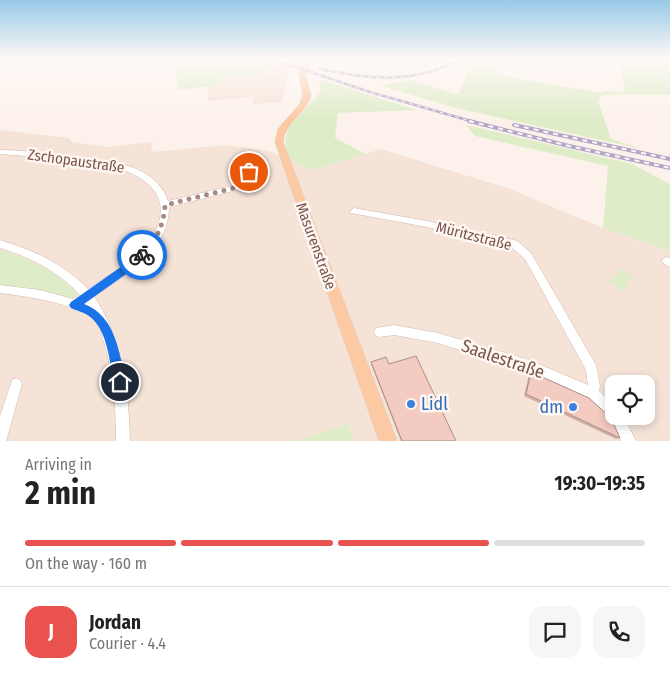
<!DOCTYPE html>
<html lang="en">
<head>
<meta charset="utf-8">
<style>
  body { margin:0; font-family:"Fira Sans Condensed",sans-serif; background:#f6f6f6; color:#222; height:100vh; display:flex; flex-direction:column; font-size:19px; white-space:nowrap }
  * { box-sizing:border-box; margin:0 }
  p { font-size:16px; color:#767676 }
  .icon { flex:none; width:28px; height:28px; fill:none; stroke:currentColor; stroke-width:2; stroke-linecap:round; stroke-linejoin:round }
  .map { position:relative; height:441px; overflow:hidden }
  .drawer { display:flex; flex-direction:column; background:#fff; flex:1 }
  .drawer>* { flex:none }
  .tools { position:absolute; left:605px; top:375px; display:grid; gap:10px }
  .tools a { display:grid; place-items:center; width:50px; height:50px; border-radius:10px; background:#fff; box-shadow:0 2px 8px #0003; font-size:25px }
  .pin { position:absolute; display:grid; place-items:center; width:42px; height:42px; color:#fff; margin:-21px; border:2px solid #fff; border-radius:50%; box-shadow:0 1px 5px #0007 }
  .courier { position:absolute; display:grid; place-items:center; width:50px; height:50px; margin:-25px; border:4px solid #1a73e8; border-radius:50%; background:#fff; color:#222; box-shadow:0 1px 6px #0007 }
  .summary em { font-style:normal; font-weight:700 }
  .summary div { display:flex; flex-direction:column-reverse }
  .summary { display:flex; align-items:center; justify-content:space-between; height:85px; padding:0 25px }
  h1 { font-size:32px; font-weight:700; line-height:38px }
  .bar { display:grid; grid-template-columns:repeat(4,1fr); gap:8px 5px; align-content:center; height:60px; padding:0 25px }
  .bar i { height:6px; border-radius:4px; background:#e0e0e0 }
  .bar .selected { background:#e9524e }
  .bar p { grid-column:span 4 }
  .line { display:flex; align-items:center; gap:12px; padding:0 25px; border-top:1px solid #e0e0e0 }
  .line div { flex:1 }
  .round { display:grid; place-items:center; flex:none; width:52px; height:52px; border-radius:15px; background:#f6f6f6 }
  .map>svg:first-child { display:block }
</style>
</head>
<body>
<div class="map">
<svg width="670" height="441" viewBox="0 0 670 441">
  <rect width="100%" height="100%" fill="#fdf2eb"/>
  <!-- residential -->
  <path fill="#f5e3d8" fill-rule="evenodd" d="M264 63 285 68 288 71 282 102 253 104 252 97 208 101 209 86 218 85 220 79 260 75Z
    M0 130 69 138 72 142 108 147 153 142 151 152 225 145 269 151 313 170 381 149 510 189 603 228 670 251V441H0ZM614 384H646V416H614Z"/>
  <!-- green -->
  <path fill="#deecc8" d="M175 59H260L258 66 262 67 260 75 220 79 218 85 178 90Z
    M486 59 496 66 498 75 602 93 601 91 625 92 620 59H670V95L634 94 602 95 598 101 611 139 642 149 456 108 382 86 410 80 458 95 469 71Z
    M322 80 417 110 338 113 335 138 366 154 313 170 288 160 285 141 289 126 321 92 319 81Z
    M466 125 632 164 670 184V251L603 228 608 166 475 136Z
    M0 250C31 259 51 270 77 290L76 296 68 299 0 286Z
    M622 269 634 277 624 285 627 287 623 291 609 281Z
    M348 424 353 441H297Z"/>
  <g fill="none" stroke-linecap="round" stroke-linejoin="round">
    <!-- minor casing -->
    <g stroke="#d3bab2" stroke-width="1">
      <path id="minor" d="M0 150C26 150 51 154 77 158 98 161 121 161 141 171 153 177 164 188 168 201L231 186 242 179 250 166H253L257 168 248 183 237 190 169 207C169 251 126 275 94 296 122 339 129 391 130 441H116C116 407 114 374 104 342 102 336 101 328 98 323 83 304 24 296 0 293V285L40 290 73 299 80 295C58 271 30 257 0 248V240C33 250 64 264 88 289 104 278 122 269 136 256 171 223 171 187 123 170L38 157 0 154Z
        M354 208 427 221 514 240 517 241 531 253 596 365 600 386 599 391 614 405V416H623L636 441H621L609 419 587 398 528 372 438 343 394 335 380 337 376 336 374 332 376 328 394 325 438 333 529 360 588 385 586 370 525 259 511 247 427 227 351 213 350 211Z
        M667 257 670 258V267L664 264 662 261 664 258Z
        M16 378 20 380 22 384 7 438 6 441H0V416L12 380Z"/>
    </g>
    <!-- major casing -->
    <g stroke="#dacfcd" stroke-width="1">
      <path id="major" d="M304 59H310L305 74 311 96C305 115 285 121 283 142L397 441H379L275 142 278 129 299 105 303 96 299 74Z"/>
    </g>
    <!-- minor -->
    <use href="#minor" fill="#fff" fill-rule="evenodd"/>
    <!-- major -->
    <use href="#major" fill="#fcc9a3" fill-rule="evenodd"/>
    <!-- rail-far1 casing -->
    <g stroke="#b2a7c9" stroke-width="2.5">
      <path id="rail-far1" d="M272 59 370 92 474 122
        M320 69C366 79 417 85 459 59"/>
    </g>
    <!-- rail casing -->
    <g stroke="#b2a7c9" stroke-width="4">
      <path id="rail" d="M469 121 569 146 670 168
        M514 125 670 159"/>
    </g>
    <!-- rail-far1 -->
    <use href="#rail-far1" stroke="#fff7f2" stroke-width="1" stroke-dasharray="4" stroke-linecap="butt"/>
    <!-- rail -->
    <use href="#rail" stroke="#fff7f2" stroke-width="2" stroke-dasharray="5" stroke-linecap="butt"/>
  </g>
  <!-- wall -->
  <path fill="#d1afa6" d="M371 362 389 364 456 441H401L371 364Z
    M531 372 620 438 616 439 524 396 529 374Z"/>
  <!-- building -->
  <path fill="#f3cbc1" stroke="#aa8e87" d="M416 356 456 441H402L371 362 386 357 389 364Z
    M531 372 589 398 611 418 620 438 526 394Z"/>
  <!-- sky -->
  <linearGradient id="sky" x2="0" y2="1"><stop stop-color="#97c9e7"/><stop offset="0.49" stop-color="#fef9f6"/><stop offset="1" stop-color="#fef9f6" stop-opacity="0"/></linearGradient>
  <rect width="670" height="120" fill="url(#sky)"/>
  <!-- route -->
  <path fill="#1a73e8" d="M142 252 147 255 145 258 129 272 84 304C116 316 119 353 126 382L124 386 120 388 116 386 114 382C109 361 108 330 89 316 84 312 77 311 71 308L69 305 71 302Z"/>
  <g fill="none" stroke-linecap="round" stroke-linejoin="round">
    <!-- done -->
    <path stroke="#a88b84" stroke-width="5" stroke-dasharray="0 9" d="M142 255C156 241 164 225 165 205L234 188 245 181 249 172"/>
  </g>
  <!-- markers -->
  <g fill="#3f7fe0" stroke="#fff7f2" stroke-width="2">
    <circle cx="411" cy="404" r="5"/>
    <circle cx="573" cy="407" r="5"/>
  </g>
  <g text-anchor="middle" stroke-width="5" stroke-linejoin="round" paint-order="stroke">
    <!-- street labels -->
    <g font-size="15" fill="#7a534c" stroke="#fff7f2">
      <text transform="translate(76 161) rotate(8)" y="5">Zschopaustraße</text>
      <text transform="translate(474 236) rotate(14)" y="5">Müritzstraße</text>
      <text transform="translate(316 246) rotate(70)" y="5">Masurenstraße</text>
    </g>
    <!-- near-street labels -->
    <g font-size="18" fill="#7a534c" stroke="#fff7f2">
      <text transform="translate(503 359) rotate(19)" y="6">Saalestraße</text>
    </g>
    <!-- near-shop labels -->
    <g font-size="18" fill="#366cbe" stroke="#fff7f2" text-anchor="start">
      <text x="421" y="410">Lidl</text>
      <text x="563" y="413" text-anchor="end">dm</text>
    </g>
  </g>
</svg>
<div class="tools">
<a><svg class="icon" aria-label="locate" viewBox="0 0 24 24"><circle cx="12" cy="12" r="6"/><path d="M12 2v4M12 18v4M2 12h4M18 12h4"/></svg></a>
</div>
<div class="pin" style="left:249px;top:172px;background:#ea580c"><svg class="icon" aria-label="bag" viewBox="0 0 24 24"><path d="M5 8h14l-1 12H6zM9 8a3 3 0 0 1 6 0"/></svg></div>
<div class="pin" style="left:120px;top:382px;background:#1f2937"><svg class="icon" aria-label="home" viewBox="0 0 24 24"><path d="M3 11l9-7 9 7M6 9v11h12V9"/></svg></div>
<div class="courier" style="left:142px;top:255px"><svg class="icon" aria-label="bike" viewBox="0 0 24 24"><circle cx="6" cy="16" r="4"/><circle cx="18" cy="16" r="4"/><path d="M6 16l4-8h5l3 8M10 8l3 8H6M13 5h3"/></svg></div>
</div>
<section class="drawer">
<div class="summary"><div><h1>2 min</h1><p>Arriving in</p></div><em>19:30–19:35</em></div>
<div class="bar"><i class="selected"></i><i class="selected"></i><i class="selected"></i><i></i><p>On the way · 160 m</p></div>
<div class="line" style="height:90px"><b class="round" style="background:#e9524e;color:#fff">J</b><div><b>Jordan</b><p>Courier · 4.4</p></div><a class="round"><svg class="icon" aria-label="chat" viewBox="0 0 24 24"><path d="M4 5h16v11H9l-5 4z"/></svg></a><a class="round"><svg class="icon" aria-label="phone" viewBox="0 0 24 24"><path d="M5 4h4l2 5-3 2q2 4 5 5l2-3 5 2v4C11 20 4 13 5 4z"/></svg></a></div>
</section>
</body>
</html>
